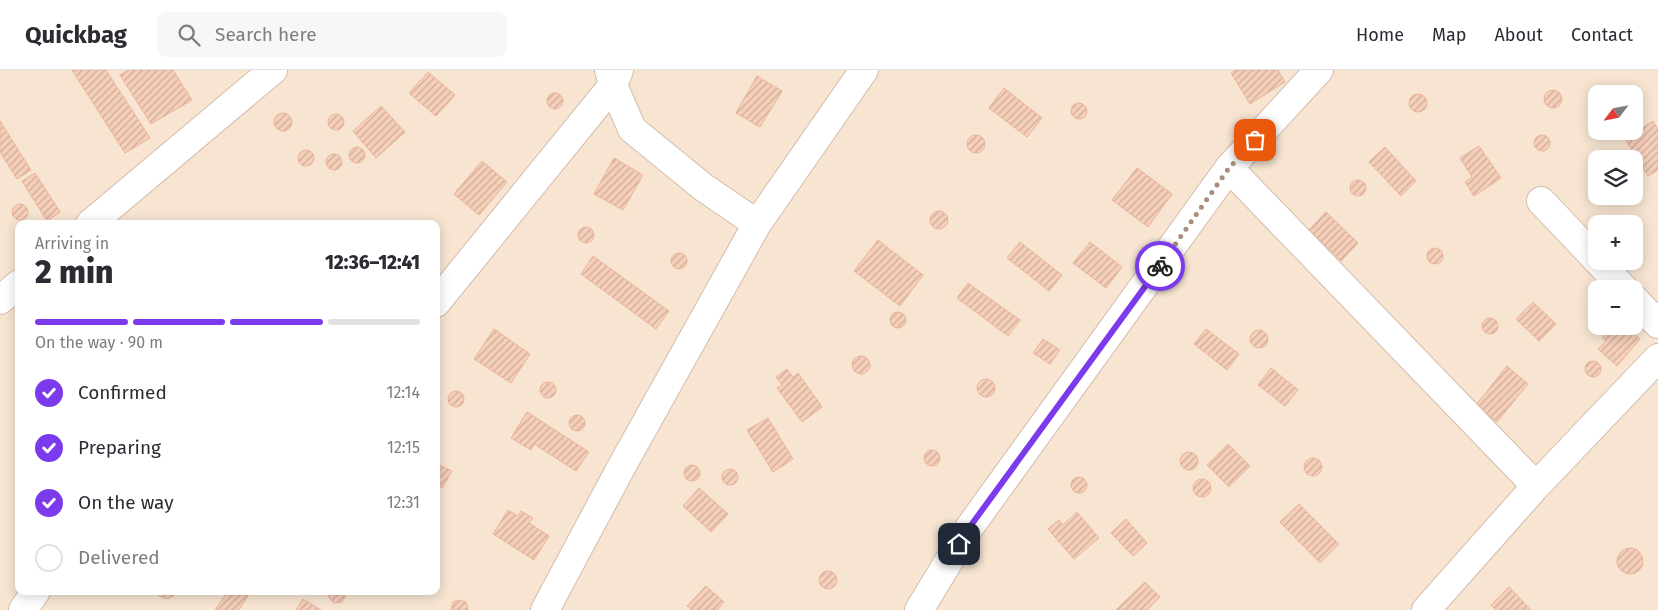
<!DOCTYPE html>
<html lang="en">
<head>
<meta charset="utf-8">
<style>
  body { margin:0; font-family:"Fira Sans",sans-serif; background:#f7f7f7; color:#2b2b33; height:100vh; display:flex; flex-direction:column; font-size:19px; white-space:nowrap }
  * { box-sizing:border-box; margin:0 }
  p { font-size:16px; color:#7c7c81 }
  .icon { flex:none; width:28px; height:28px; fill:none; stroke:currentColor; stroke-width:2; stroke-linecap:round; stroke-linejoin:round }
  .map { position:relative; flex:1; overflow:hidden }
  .side { position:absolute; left:15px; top:150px; width:425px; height:375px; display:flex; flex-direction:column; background:#fff; border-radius:10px; box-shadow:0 2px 12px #0003 }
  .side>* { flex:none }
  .needle { width:32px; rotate:238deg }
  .tools { position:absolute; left:1588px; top:15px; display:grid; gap:10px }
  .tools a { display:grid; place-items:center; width:55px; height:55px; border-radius:10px; background:#fff; box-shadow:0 2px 12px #0003; font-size:25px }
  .pin { position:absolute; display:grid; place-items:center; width:42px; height:42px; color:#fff; margin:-21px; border-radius:10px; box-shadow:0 2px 8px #0006 }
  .courier { position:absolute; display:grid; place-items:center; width:50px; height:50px; margin:-25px; border:4px solid #7c3aed; border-radius:50%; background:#fff; color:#222; box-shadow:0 1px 6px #0007 }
  .overview em { font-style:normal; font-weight:800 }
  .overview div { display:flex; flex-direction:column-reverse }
  .overview { display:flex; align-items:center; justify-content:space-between; height:85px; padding:0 20px }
  h1 { font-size:32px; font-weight:800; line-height:38px }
  .bar { display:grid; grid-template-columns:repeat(4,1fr); gap:8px 5px; align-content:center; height:60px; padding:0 20px }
  .bar i { height:6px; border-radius:4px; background:#e1e1e2 }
  .bar .current { background:#7c3aed }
  .bar p { grid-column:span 4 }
  ol { padding:0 20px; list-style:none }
  li { display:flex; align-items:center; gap:15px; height:55px }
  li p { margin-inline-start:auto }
  li .icon { padding:5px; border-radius:50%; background:#7c3aed; color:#fff; stroke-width:4 }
  li:last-child { color:#7c7c81 }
  li i { width:28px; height:28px; border:2px solid #e1e1e2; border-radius:50% }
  header { display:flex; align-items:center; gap:30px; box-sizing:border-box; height:70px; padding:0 25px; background:#fff; border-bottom:1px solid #e1e1e2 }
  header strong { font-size:24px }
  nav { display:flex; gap:28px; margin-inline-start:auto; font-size:18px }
  .search { width:350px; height:45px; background:#f7f7f7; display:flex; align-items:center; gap:12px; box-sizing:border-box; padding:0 18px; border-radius:10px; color:#7c7c81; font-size:19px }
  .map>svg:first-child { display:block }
</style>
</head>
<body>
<header>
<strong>Quickbag</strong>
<div class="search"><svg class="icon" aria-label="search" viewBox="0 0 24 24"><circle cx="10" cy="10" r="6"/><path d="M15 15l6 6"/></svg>Search here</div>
<nav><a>Home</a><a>Map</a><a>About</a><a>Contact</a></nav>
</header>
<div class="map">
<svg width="1658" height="540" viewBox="0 0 1658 540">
  <defs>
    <pattern id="building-hatch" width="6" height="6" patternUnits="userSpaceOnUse" patternTransform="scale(1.25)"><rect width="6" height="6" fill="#f6cfba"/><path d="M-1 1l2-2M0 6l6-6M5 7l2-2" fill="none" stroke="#ccab99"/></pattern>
  </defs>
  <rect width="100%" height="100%" fill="#fef3e5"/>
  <!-- residential -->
  <path fill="#f7e5d2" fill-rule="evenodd" d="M0 0H1658V540H0ZM1596 24H1634V61H1596ZM1596 89H1634V126H1596ZM19 154H436V521H19ZM1596 154H1634V191H1596ZM1596 219H1634V256H1596Z"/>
  <!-- building -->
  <path fill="url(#building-hatch)" stroke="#ebb498" d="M72 0H106L150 68 125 83Z
    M128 0H173L192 30 151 54 120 5Z
    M1236 0H1278L1285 12 1250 34 1231 3Z
    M428 2 455 25 436 46 409 23Z
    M757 6 782 21 760 57 736 43Z
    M1004 18 1042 48 1027 67 989 38Z
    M1544 29a9 9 0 1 1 18 0a9 9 0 1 1-18 0Z
    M547 31a8 8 0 1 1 16 0a8 8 0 1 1-16 0Z
    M1409 33a9 9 0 1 1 18 0a9 9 0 1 1-18 0Z
    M1071 41a8 8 0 1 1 16 0a8 8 0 1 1-16 0Z
    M381 36 405 62 376 88 353 61Z
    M274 52a9 9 0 1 1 18 0a9 9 0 1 1-18 0Z
    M328 52a8 8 0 1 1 16 0a8 8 0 1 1-16 0Z
    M0 51 31 100 17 109 0 82Z
    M1653 51 1658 60V100L1648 106 1625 69Z
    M1534 73a8 8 0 1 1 16 0a8 8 0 1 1-16 0Z
    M967 74a9 9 0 1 1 18 0a9 9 0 1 1-18 0Z
    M1479 76 1501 108 1474 126 1465 112 1472 107 1460 88Z
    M349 85a8 8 0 1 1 16 0a8 8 0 1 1-16 0Z
    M1385 77 1416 111 1401 126 1369 92Z
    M298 88a8 8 0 1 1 16 0a8 8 0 1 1-16 0Z
    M326 92a8 8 0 1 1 16 0a8 8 0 1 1-16 0Z
    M614 88 643 105 623 140 594 124Z
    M482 91 507 112 479 145 454 124Z
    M1137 98 1172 124 1148 157 1112 130Z
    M35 103 60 142 47 151 22 111Z
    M1350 118a8 8 0 1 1 16 0a8 8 0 1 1-16 0Z
    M12 142a8 8 0 1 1 16 0a8 8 0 1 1-16 0Z
    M930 150a9 9 0 1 1 18 0a9 9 0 1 1-18 0Z
    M1326 142 1358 173 1341 191 1309 160Z
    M578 165a8 8 0 1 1 16 0a8 8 0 1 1-16 0Z
    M878 170 923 205 900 236 854 201Z
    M1020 172 1062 205 1049 221 1007 188Z
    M1090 172 1122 197 1106 218 1073 193Z
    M1427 186a8 8 0 1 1 16 0a8 8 0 1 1-16 0Z
    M671 191a8 8 0 1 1 16 0a8 8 0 1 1-16 0Z
    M593 186 669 241 656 259 581 204Z
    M968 213 1020 250 1008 266 957 228Z
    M1533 232 1556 254 1539 271 1516 249Z
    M890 250a8 8 0 1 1 16 0a8 8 0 1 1-16 0Z
    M1482 256a8 8 0 1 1 16 0a8 8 0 1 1-16 0Z
    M1612 256 1616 259 1619 256H1625L1640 269 1617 296 1598 279 1606 271 1602 268Z
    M494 259 530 284 511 313 474 289Z
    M1206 259 1239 284 1227 300 1194 274Z
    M1250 269a9 9 0 1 1 18 0a9 9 0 1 1-18 0Z
    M1043 269 1060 280 1050 294 1033 283Z
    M852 295a9 9 0 1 1 18 0a9 9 0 1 1-18 0Z
    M1585 299a8 8 0 1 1 16 0a8 8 0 1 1-16 0Z
    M1507 296 1528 314 1497 352 1476 335Z
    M1271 298 1298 320 1285 336 1258 315Z
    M787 299 793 307 798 303 822 337 802 352 777 318 782 315 776 307Z
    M977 318a9 9 0 1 1 18 0a9 9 0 1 1-18 0Z
    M540 320a8 8 0 1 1 16 0a8 8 0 1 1-16 0Z
    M448 329a8 8 0 1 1 16 0a8 8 0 1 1-16 0Z
    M527 342 589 382 576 401 534 374 531 380 511 368Z
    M569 353a8 8 0 1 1 16 0a8 8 0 1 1-16 0Z
    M768 348 793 389 773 402 747 360Z
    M1228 374 1250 396 1229 417 1207 395Z
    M924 388a8 8 0 1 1 16 0a8 8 0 1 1-16 0Z
    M1180 391a9 9 0 1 1 18 0a9 9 0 1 1-18 0Z
    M1304 397a9 9 0 1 1 18 0a9 9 0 1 1-18 0Z
    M436 393 452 401 442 418 436 414Z
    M684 403a8 8 0 1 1 16 0a8 8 0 1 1-16 0Z
    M722 407a8 8 0 1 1 16 0a8 8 0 1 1-16 0Z
    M1071 415a8 8 0 1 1 16 0a8 8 0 1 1-16 0Z
    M1193 418a9 9 0 1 1 18 0a9 9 0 1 1-18 0Z
    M699 418 728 444 711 462 683 436Z
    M1299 434 1339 474 1320 493 1280 452Z
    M508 440 518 446 521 441 533 448 529 453 549 466 534 490 493 464Z
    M1077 442 1099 468 1074 489 1048 459 1059 450 1063 455Z
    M1126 449 1147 473 1133 486 1111 463Z
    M1617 491a13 13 0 1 1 26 0a13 13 0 1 1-26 0Z
    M819 510a9 9 0 1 1 18 0a9 9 0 1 1-18 0Z
    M1145 512 1160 527 1147 540H1116Z
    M706 516 724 532 717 540H692L687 536Z
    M1509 517 1531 540H1496L1491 535Z
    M158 521H175L173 526 167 529 159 526Z
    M228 521H251L239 540H215Z
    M329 521H344L345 527 342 532 334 533 329 528Z
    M303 529 321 540H296Z
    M458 530 466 532 468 540H451L453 532Z"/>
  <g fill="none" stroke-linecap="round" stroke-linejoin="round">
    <!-- minor casing -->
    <g stroke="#d4bcac" stroke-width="30">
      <path id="minor" d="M609 0 613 15 632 59 703 117 757 154
        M1229 98 1536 416
        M1541 131 1596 189
        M90 154 273 0
        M1598 191 1624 219
        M1634 229 1658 254
        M0 230 19 214
        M436 233 613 15 619 0
        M23 540 36 521
        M545 540 623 394 757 154 864 0
        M919 540 969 458 1229 98 1319 0
        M1426 540 1536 416 1658 288"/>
    </g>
    <!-- minor -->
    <use href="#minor" stroke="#fff" stroke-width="28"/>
  </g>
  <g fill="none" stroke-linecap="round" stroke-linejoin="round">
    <!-- done -->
    <path stroke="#a88e7e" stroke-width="5" stroke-dasharray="0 9" d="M1160 196 1229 98 1255 70"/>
    <!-- route -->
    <path stroke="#7c3aed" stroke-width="6" d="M959 474 969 458 1160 196"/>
  </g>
</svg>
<div class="tools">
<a><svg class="needle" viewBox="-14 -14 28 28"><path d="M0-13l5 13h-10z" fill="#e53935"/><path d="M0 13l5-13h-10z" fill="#7c7c81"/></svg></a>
<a><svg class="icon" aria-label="layers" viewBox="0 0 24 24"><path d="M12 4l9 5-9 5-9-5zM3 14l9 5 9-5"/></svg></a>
<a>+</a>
<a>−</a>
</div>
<div class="pin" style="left:1255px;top:70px;background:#ea580c"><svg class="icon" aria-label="bag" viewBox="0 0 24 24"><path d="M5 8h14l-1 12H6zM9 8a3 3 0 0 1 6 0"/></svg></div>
<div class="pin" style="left:959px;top:474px;background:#1f2937"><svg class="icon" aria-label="home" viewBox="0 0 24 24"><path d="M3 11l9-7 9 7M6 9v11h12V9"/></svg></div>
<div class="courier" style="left:1160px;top:196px"><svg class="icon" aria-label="bike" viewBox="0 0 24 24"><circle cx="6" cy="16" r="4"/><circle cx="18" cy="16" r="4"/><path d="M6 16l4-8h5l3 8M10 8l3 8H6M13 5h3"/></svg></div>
<section class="side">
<div class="overview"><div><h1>2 min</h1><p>Arriving in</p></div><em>12:36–12:41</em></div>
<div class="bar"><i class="current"></i><i class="current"></i><i class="current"></i><i></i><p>On the way · 90 m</p></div>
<ol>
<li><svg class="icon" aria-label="check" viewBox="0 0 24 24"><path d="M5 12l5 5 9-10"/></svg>Confirmed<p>12:14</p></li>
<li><svg class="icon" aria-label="check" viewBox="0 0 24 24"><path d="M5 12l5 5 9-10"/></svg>Preparing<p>12:15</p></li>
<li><svg class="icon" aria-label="check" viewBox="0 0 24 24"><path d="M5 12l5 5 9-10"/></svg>On the way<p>12:31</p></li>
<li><i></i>Delivered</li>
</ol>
</section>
</div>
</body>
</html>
